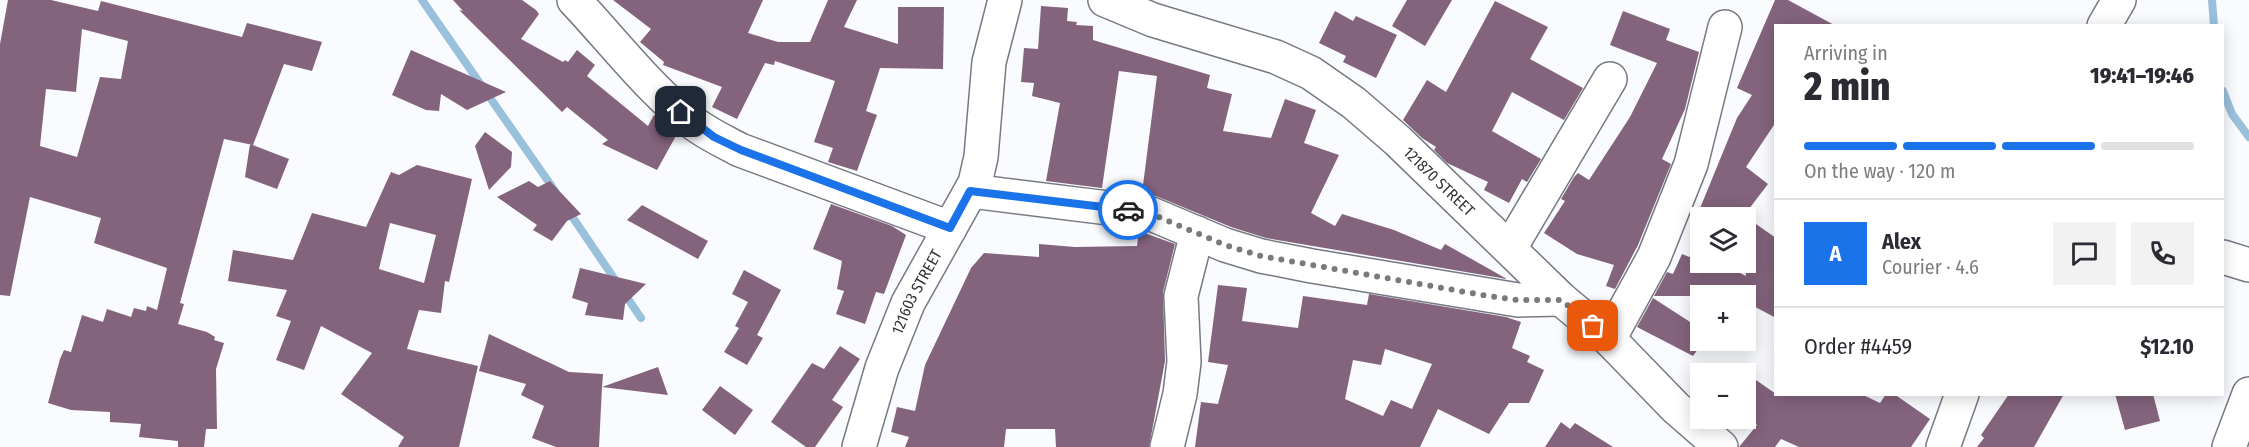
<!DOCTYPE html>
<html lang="en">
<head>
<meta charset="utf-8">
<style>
  body { margin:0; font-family:"Fira Sans Condensed",sans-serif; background:#f2f2f3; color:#2b2b33; height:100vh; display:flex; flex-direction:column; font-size:22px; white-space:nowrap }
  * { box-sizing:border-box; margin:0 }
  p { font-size:20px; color:#7c7c81 }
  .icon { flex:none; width:33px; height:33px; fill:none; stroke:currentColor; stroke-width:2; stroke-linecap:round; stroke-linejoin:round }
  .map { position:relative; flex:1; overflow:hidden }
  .side { position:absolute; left:1774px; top:24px; width:450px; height:372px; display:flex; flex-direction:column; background:#fff; border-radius:0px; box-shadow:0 3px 15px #0003 }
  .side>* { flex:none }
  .fabs { position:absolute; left:1690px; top:207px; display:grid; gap:12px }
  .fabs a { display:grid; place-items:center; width:66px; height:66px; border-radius:0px; background:#fff; box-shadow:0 3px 15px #0003; font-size:30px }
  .pin { position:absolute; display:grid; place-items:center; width:51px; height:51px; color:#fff; margin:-26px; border-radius:12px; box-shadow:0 3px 9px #0006 }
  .courier { position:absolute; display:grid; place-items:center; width:60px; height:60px; margin:-30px; border:4px solid #1a73e8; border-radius:50%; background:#fff; color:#222; box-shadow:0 2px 8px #0007 }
  .headline em { font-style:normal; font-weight:800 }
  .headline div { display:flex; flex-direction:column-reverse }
  .headline { display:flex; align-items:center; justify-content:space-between; height:102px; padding:0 30px }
  h1 { font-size:39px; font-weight:800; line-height:45px }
  .bar { display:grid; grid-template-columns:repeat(4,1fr); gap:9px 6px; align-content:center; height:72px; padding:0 30px }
  .bar i { height:8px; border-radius:4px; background:#e1e1e2 }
  .bar .selected { background:#1a73e8 }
  .bar p { grid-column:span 4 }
  .line { display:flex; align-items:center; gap:15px; padding:0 30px; border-top:2px solid #e1e1e2 }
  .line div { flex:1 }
  .round { display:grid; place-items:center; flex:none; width:63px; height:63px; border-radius:0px; background:#f2f2f3 }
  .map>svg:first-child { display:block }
</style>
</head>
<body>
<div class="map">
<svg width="2249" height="447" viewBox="0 0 2249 447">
  <rect width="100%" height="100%" fill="#f9fbfe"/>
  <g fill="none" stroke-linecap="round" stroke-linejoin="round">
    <!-- stream -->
    <path stroke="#9ac1dc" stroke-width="8" d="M422 0 555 191
      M2212 0 2214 26
      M2223 91 2232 114 2249 137
      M567 209 641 318"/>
  </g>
  <!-- building -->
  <path fill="#84637d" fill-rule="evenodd" d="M8 0H51L98 11 101 1 242 37 247 23 322 42 312 71 284 64 253 145 224 139 180 303 184 304 178 324 207 332 215 337 214 340 224 343 216 369 217 429H206L204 447H178V441L139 437 141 424 110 422V412L71 410 48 403 60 359 64 350 71 352 82 315 103 322 107 309 131 317 134 308 146 311 147 306 157 310 167 268 94 243 101 218 30 197 10 296 0 295V44ZM82 29 128 41 121 79 100 77 77 157 40 146 46 89 76 92Z
    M453 0H522L536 10 539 14 521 39 563 62 565 60 568 62 577 50 595 65 587 76 648 126 654 115 677 134 657 170 602 144 608 140 567 107 562 112 459 10 463 11Z
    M613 0H763L748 33 778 42H810L828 0H857L844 27 898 44V7H944L943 69 880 68 866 111 877 115 857 171 828 162 833 148 814 142 835 81 775 61 774 65 765 63 737 119 712 107 722 87 663 65 664 62 640 42 651 29Z
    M1407 0H1452L1425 46 1392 26Z
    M1775 0H1788L1836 26H1776V122L1746 167 1768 184 1742 218H1696L1737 118 1752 95 1737 88Z
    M1495 1 1548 27 1530 59 1583 88 1564 120 1512 92 1492 131 1541 159 1527 182 1522 179 1509 203 1484 190 1488 182 1447 163 1434 150 1436 147 1422 138 1403 120 1427 80 1446 92Z
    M1041 6 1068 8 1067 21 1077 22 1076 25 1093 26V40L1210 75 1207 88 1232 94 1223 131 1271 138 1285 99 1316 110 1304 143 1339 155 1311 213 1335 226 1342 214 1394 230 1441 250 1445 244 1507 279 1266 238 1231 227 1156 196 1142 193 1157 76 1119 71 1102 188 1046 181 1060 103 1032 96 1034 83 1021 82 1024 48 1038 49Z
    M1335 11 1353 21 1356 16 1397 35 1376 78 1343 62 1346 56 1319 43Z
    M1623 11 1670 29 1666 40 1699 52 1685 109 1662 159 1671 164 1638 245 1615 289 1606 286 1614 265 1577 254 1544 233 1565 201 1561 199 1574 177 1578 173 1589 180 1630 117 1657 63 1610 45Z
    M411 50 506 92 467 110 441 94 439 111 426 110 392 95Z
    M485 132 512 152 511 167 489 190 475 146Z
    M250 144 289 159 277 189 245 177Z
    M417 165 472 179 449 282 445 281 441 313 419 310 407 349 478 366 459 447H398L404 437 341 394 372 353 321 326 304 370 276 360 291 321 276 316 287 290 228 281 233 250 293 260 312 213 366 227 391 172 399 175ZM390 223 436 235 424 283 379 269Z
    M529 181 538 187 550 181 581 214 567 221 552 241 533 230 537 225 497 197Z
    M831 204 892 226 906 235 884 294 876 292 865 324 836 314 844 291 837 289 842 261 813 249Z
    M642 205 708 241 698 259 627 220Z
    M1746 217 1776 238V318L1746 302V296H1654L1667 272 1673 274 1682 254 1730 273 1732 269 1746 276Z
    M1139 231 1175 244 1163 292 1165 361 1149 447H1056L1055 429H1006L1004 447H905L909 437 891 432 897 407 915 411 925 365 971 268 984 253 1039 257V244L1075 247 1137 246Z
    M580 268 646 284 625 304 623 320 585 315 588 303 572 298Z
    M744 270 781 290 757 335 763 338 747 365 724 352 739 328 735 326 748 302 732 294Z
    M1218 285 1247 288 1242 321 1298 328 1303 296 1367 305 1369 294 1506 317 1521 322 1512 348 1530 356 1527 362 1544 370 1529 403H1509L1489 434 1438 409 1420 447H1195L1201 402 1218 404 1228 365 1208 362ZM1385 349 1432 364 1412 409 1391 400 1383 416 1345 399 1353 360 1381 365Z
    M1653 298 1701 329V345L1693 356 1637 327Z
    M489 334 569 372 603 374 602 387 658 367 668 395 602 387 599 447H556L532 438 544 406 521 395 526 384 479 371Z
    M840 346 860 359 832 400 843 407 815 447H806L771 422 812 363 824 369Z
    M1746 373 1776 394H1861L1880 403 1886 394H1894L1930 419 1911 447H1799L1781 439 1775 447H1739L1757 425 1746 418Z
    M720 386 753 410 735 435 702 410Z
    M2009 394H2064L2034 447H1977L1984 438 1981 435Z
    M2115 394H2153L2160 421 2125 430Z
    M1561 422 1570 429 1575 423 1613 447H1545Z"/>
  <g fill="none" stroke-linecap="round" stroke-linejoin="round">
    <!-- minor casing -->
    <g stroke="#767981" stroke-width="36">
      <g id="minor">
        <path d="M574 0C611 39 653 94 696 125 710 135 725 142 740 150L950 228"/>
        <path id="s1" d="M1105 0 1153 20 1276 57 1311 73 1354 103 1398 141 1561 299 1609 339 1676 408 1721 447"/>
        <path d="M2104 26 2119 0"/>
        <path d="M971 191 1149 213 1225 245 1261 256 1312 266 1518 300 1561 299"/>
        <path d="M1510 248 1610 79"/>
        <path d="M2223 257 2249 265"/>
        <path d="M1609 339 1654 257 1691 164 1725 27"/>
        <path id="s2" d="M859 447 882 368 908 303 975 183 981 157 989 62 1005 0"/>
        <path d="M1167 447 1180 394 1184 362 1181 296 1197 233"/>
        <path d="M1943 447 1962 394"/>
        <path d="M2229 447 2249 394"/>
      </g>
    </g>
    <!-- minor -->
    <use href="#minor" stroke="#fff" stroke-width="33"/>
  </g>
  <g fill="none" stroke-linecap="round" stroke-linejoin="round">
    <!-- done -->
    <path stroke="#787a7d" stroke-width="6" stroke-dasharray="0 10.8" d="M1128 210 1149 213 1225 245 1261 256 1488 296 1518 300H1561L1593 326"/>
    <!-- route -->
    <path stroke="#1a73e8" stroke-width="8" d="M681 112 714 137 741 150 950 228 970 191 1128 210"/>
  </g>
  <g text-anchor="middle" stroke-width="6" stroke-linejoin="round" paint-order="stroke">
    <!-- street labels -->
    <g font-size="16" fill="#333437" stroke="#fff">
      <text dy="6" stroke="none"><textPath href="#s1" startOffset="387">121870 STREET</textPath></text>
      <text dy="6" stroke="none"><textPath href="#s2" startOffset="166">121603 STREET</textPath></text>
    </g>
  </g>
</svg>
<div class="fabs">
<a><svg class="icon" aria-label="layers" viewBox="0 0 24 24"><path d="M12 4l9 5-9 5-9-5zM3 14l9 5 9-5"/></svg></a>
<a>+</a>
<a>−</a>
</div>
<div class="pin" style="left:1593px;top:326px;background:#ea580c"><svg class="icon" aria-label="bag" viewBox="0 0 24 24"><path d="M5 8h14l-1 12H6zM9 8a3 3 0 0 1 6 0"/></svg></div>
<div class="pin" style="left:681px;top:112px;background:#1f2937"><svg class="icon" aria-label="home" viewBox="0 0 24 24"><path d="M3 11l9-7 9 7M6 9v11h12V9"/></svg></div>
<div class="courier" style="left:1128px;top:210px"><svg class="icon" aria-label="car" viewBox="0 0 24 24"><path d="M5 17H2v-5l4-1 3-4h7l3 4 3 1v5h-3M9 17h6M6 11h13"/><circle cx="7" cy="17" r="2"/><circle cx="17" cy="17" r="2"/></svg></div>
<section class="side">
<div class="headline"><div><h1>2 min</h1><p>Arriving in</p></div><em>19:41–19:46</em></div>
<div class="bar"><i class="selected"></i><i class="selected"></i><i class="selected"></i><i></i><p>On the way · 120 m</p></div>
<div class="line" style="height:108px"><b class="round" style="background:#1a73e8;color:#fff">A</b><div><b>Alex</b><p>Courier · 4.6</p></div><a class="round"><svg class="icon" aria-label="chat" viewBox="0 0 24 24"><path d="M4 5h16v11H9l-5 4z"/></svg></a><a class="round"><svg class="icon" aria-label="phone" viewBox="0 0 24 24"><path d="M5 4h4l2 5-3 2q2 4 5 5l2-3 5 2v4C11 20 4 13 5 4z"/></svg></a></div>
<div class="line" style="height:78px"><div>Order #4459</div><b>$12.10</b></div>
</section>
</div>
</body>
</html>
